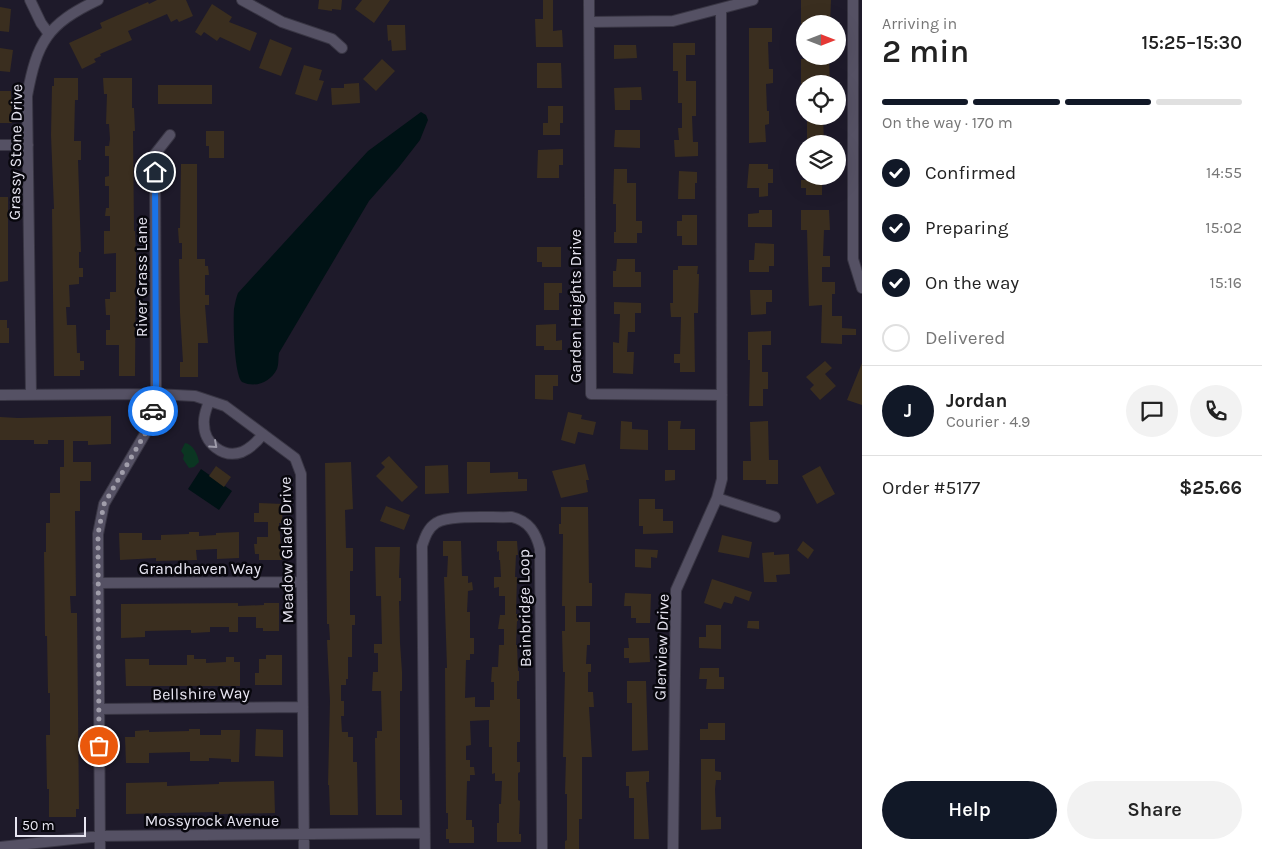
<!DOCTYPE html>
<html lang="en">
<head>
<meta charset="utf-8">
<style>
  body { margin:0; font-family:Karla,sans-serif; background:#f2f2f2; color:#222; height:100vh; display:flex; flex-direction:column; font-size:19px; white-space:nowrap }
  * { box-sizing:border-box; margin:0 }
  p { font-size:16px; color:#767676 }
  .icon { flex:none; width:28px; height:28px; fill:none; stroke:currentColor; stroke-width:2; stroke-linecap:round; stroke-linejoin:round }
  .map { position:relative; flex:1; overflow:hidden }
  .sheet { display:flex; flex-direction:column; background:#fff; width:400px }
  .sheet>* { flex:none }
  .needle { width:32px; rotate:90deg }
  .fabs { position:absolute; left:796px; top:15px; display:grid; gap:10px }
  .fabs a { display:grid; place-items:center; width:50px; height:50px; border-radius:50%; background:#fff; box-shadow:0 5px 20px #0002; font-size:25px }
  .scale { position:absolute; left:15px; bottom:12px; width:71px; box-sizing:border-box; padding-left:5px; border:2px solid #e7e5f1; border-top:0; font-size:14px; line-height:18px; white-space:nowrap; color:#e7e5f1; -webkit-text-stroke:4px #08070d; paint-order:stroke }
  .pin { position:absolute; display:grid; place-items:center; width:42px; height:42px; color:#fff; margin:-21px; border:2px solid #fff; border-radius:50%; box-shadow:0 1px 5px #0007 }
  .courier { position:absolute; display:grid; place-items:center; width:50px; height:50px; margin:-25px; border:4px solid #1a73e8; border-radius:50%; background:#fff; color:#222; box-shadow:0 1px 6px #0007 }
  .head em { font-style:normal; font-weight:600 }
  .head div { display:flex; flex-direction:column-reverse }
  .head { display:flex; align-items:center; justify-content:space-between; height:85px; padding:0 20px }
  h1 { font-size:32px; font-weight:600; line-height:38px }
  .bar { display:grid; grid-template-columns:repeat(4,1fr); gap:8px 5px; align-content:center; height:60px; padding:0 20px }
  .bar i { height:6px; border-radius:4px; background:#e0e0e0 }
  .bar .selected { background:#111827 }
  .bar p { grid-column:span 4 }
  .line { display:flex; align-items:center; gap:12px; padding:0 20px; border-top:1px solid #e0e0e0 }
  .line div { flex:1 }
  .round { display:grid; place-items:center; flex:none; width:52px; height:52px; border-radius:26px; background:#f2f2f2 }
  ol { padding:0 20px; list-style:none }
  li { display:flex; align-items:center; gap:15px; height:55px }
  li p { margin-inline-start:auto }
  li .icon { padding:5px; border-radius:50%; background:#111827; color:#fff; stroke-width:4 }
  li:last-child { color:#767676 }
  li i { width:28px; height:28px; border:2px solid #e0e0e0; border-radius:50% }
  .primary-button { display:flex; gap:10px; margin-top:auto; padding:10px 20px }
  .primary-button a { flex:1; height:58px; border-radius:30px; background:#111827; color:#fff; font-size:20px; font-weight:600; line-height:58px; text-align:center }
  .primary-button a+a { background:#f2f2f2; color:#222 }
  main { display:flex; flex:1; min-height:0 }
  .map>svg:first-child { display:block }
</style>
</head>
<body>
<main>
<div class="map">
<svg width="862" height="849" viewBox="0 0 862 849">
  <rect width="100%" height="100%" fill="#1e1a2a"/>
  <!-- green -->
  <path fill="#0b3622" d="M185 443C193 444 198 455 199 462L194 467 189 468 183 459 184 455 181 451Z"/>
  <!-- water -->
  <path fill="#001215" d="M421 112 426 115 428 120 420 140 399 167 369 201 279 353C278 358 279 364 277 369 270 383 255 388 242 382 234 374 233 321 234 309 235 303 236 298 238 293L368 151Z
    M201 469 232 491 219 510 188 489Z"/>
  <!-- building -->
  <path fill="#3a2e1f" d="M157 0H186L193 16 179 22 177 19 171 22 167 14 128 31 132 40 100 54 101 56 94 59 96 62 82 69 69 43 102 28 100 23 148 2 149 4Z
    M319 0H342L341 10 332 9V11L318 9Z
    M362 0H390L374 23 355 9Z
    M543 0H553V31L562 30 563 47H536L535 19H543Z
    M801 0H831L830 24H801Z
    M212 4 232 17 229 22 257 33 250 51 220 37 217 41 204 32 201 36 195 32Z
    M0 7 11 9 9 32 0 31Z
    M387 25H405L406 50 392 51 391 40 388 41Z
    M749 28H772V42H768L769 69H773V83L766 84 767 111H769V124L765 125 766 142 749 143Z
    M270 39 292 48 281 76 259 68Z
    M673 43H695V55H686V81H696V116H692L693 142H698V156L675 157 674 140H679L678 128H682V103H678V71H673Z
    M614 45H636L637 58 614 59Z
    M0 48 13 50 10 72 0 71Z
    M382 59 395 71 376 91 363 79Z
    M801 59H829L830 84H801Z
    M537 63H561L562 88H537Z
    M304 65 322 70 319 80 324 81 317 101 295 94Z
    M54 78H78V100H75L74 141H81V160H78L81 252H79V268H83V277H79V284L69 285 70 307H66L67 325H76L77 353H80V361H84V370H80V376H54L52 209H54L51 135 52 86H54Z
    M103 78H132V108H134L135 131H133L134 231H135L136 253 135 376H119V345H106V330H110V315H106L105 299H110V292H116V253L104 254V231H110V216H105L106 208H109V186H105V177L109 176V156H105V146H109L110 139 109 124H106L107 94H104Z
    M359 83 360 103 332 105 331 88H344V84Z
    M158 85H212V104H158Z
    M641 87 642 100H630V110H615L614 88Z
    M0 91H11L12 123H0Z
    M548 106H563V123H560V135H543V123H548Z
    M807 116H823L824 144H807Z
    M615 130H640V148L614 147Z
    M206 131H224V158H209V146H206Z
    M563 149V165H559V178H537L538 150Z
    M181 164H197V259H205V266H208L209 275H205V295H209V305H205L208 343H198V377H180V362H183L180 313 179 259H182V243H179L178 228H180Z
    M749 164H768V169H773V183H768V196L759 197V188H747Z
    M614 169H627V183H636V221H642V233H637V243H614V232H616V204H613Z
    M679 171 697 172V183H695V199H678Z
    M806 176H822V195H806V188H801V180H806Z
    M0 197H8V281L0 282Z
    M759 210H772V227H748V214L759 213Z
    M801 210H829L830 230H824L823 256H830V267H822V282H835V294H832V316H842V328L856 329V335H842V344L821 343 822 305 809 306 807 230H801Z
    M682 215H697V245H682V236H677V221H682Z
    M755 243 774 244V266H769V272H749V260H754Z
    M537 247H561V267H542V262H537Z
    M617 259H635V272H641V287H613V271H616Z
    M678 266H698L697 274H699L698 313H694L695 372H680V363H674V354H680L681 317H671L670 303H673V270H678Z
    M544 283H562V293H559V310H544Z
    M750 290H772V302H766V314L751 315Z
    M614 302 641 303V313H635V332H628L627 352H634L633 374 613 373V342L619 343 620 314H614Z
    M0 320H7V328H9V343H0Z
    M556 324V341L562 340V350H544V346H536V325Z
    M771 331V345H762V372H768V389H763V406H749L750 360H748V332Z
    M825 361 832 368 825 374 836 386 820 400 810 389 814 385 806 377Z
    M862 363V405L847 400Z
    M535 375H558V386H553V400L535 399Z
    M568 412 582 415 581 419 596 422 593 435 578 432 575 444 561 440Z
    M111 416V444L88 445V441H73V462H91V481H80V511H75L76 596H70L71 613H77L79 809H76V817H49V789H47L46 735H50V693H48L47 636H45L44 552H46V523H50V493H60V467H64V440H48V444H34V440H0V417L18 418Z
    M621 421 632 422V429L648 430V450L620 449Z
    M668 421H681L680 429H695V450H668Z
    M768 421 769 460H778V484H766V480H743V461H751L750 422Z
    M389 456 418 487 402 502 376 476 385 467 381 463Z
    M351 462 353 509 345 510 346 548H353V571H350V615H355V625H352V657H348V679H346V685H341V701H344V716H341L342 732H348V737H353V762H357L358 815H330L329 785H328L330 701 327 640H330L329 624H327L325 463Z
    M467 462H490V473L518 472V479H527V491L467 494Z
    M585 464 589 480H586L588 492 561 498 552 471Z
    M448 465 449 493 425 494V466Z
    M216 466 231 477 224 487 209 476Z
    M820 466 835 494 817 504 802 476Z
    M665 470H675V480L665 481Z
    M639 499H655V509H663V521H673V533L643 534V526H639Z
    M259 503 283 504 282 523H279L282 560H259V554H255L254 544H257V537H268V522H254V513H259Z
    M386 506 410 515 404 530 380 521Z
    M561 507H588L589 583H592V606H576V622H590V645H587L586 664H591V672H588V692H593L594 707H589L592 757H582V819H579V849H565V841L567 840V794H565L566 757H563L565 672H563L562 631H565V606H562L563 534H559V524H561Z
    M189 532H199V536L216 535V533L239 532V558L217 559V549L196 550 197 560 156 561V558L120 560 119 533H142V540H161V535L189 534Z
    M722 535 752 542 749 558 718 552Z
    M443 541H461L462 576H468V583L472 582 473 590 468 591 467 612H470V638H474V654H470V660H466L465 698 475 697V707H490V700H494V682H491L492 667H498L499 645H504V629H498L500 615H505V596H499V587L494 588V577H501L500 560H499V551L497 552V541H517L518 555H516L515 577H517L516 614H518V621H517L516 645H517L518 671H519V681H517V699H520V742H517V762H520V772L518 773V800L520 801 519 834H521V842H497V823H499V804H501L502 781H495V773L492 774V747H489V720L470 721 471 745 466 746V760H470V767H474L475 775H470V781H467L466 820H472V827H474V843H449V839H446V829H448V813H446L445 668H447L444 577H447L448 556H443Z
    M803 541 814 550 808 559 797 550Z
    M375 547H400L399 578H401V601H399L400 643 402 672V691H400V800H402V815H376L375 738H377V731H382L381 691H372L373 672H378V653H374V644H382L381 596H376Z
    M635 549 658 550 657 558 651 557V568L635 567Z
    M774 552V555L789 554 790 574 776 575 777 582H764L762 553Z
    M712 579 752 592 749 601 735 596 732 604 724 602 721 609 704 603Z
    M625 593 651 594 650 623H636V618H631V606H624Z
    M238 603V606L264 605V603H279V631H263V628H256V617H238V632H229V627H210V632L191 633V630L145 631V637L121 638V604Z
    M748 621H759V629L747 628Z
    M706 625H721V649L699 648V637H706Z
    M628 638H649L650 662 629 663V658H624V648H629Z
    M187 655H194V659H206V663L226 662V657H234V662H240V686H126L125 659H149V665H187Z
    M266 655H282V685H255V673H259V659H266Z
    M700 668H719V677H724V689H706L707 679H699Z
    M627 681H646L648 750 632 751V703H627Z
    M708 723H725V740H700V729H708Z
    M189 729H200V735H221V730H240L239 762H231V759L209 758V761H190V752L149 753V763H126L125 737H135V731L149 730V732L189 731Z
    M256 729 283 730V757L255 756Z
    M701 759H715V771L721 772V780H716L715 789 716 817H721V829L701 830Z
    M649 771V782H646L649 839H634V798H629V786H626V772Z
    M274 781 275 813 219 814V812L126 814V783L167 782V786L219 784V782Z"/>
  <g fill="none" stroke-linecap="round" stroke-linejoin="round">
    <!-- minor casing -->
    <g stroke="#393644" stroke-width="12">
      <path id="minor" d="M30 0 41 23 49 34
        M242 0 282 22 332 39 342 48
        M589 0 591 394 722 395
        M853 0V259L862 288
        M590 22 673 21 753 0
        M0 145H28
        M0 395 156 394 195 396 225 406 295 458 301 474 304 849
        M31 395 27 96C37 42 47 24 98 0
        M209 401C207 408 203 416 204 424 204 443 223 459 242 452 251 448 257 442 263 434
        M717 498 775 517
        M98 583 302 582
        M99 709 303 707
        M0 847 100 836 425 833
        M100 849 98 534 104 504 149 427 156 394 155 154 170 135
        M425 849 422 546C425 537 428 528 436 523 449 514 494 518 512 517 529 521 536 533 540 549L542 849
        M673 849 676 590 717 498 722 479 721 9"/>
    </g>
    <!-- minor -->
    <use href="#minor" stroke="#555164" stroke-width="10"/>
  </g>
  <!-- one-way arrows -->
  <defs><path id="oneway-chevron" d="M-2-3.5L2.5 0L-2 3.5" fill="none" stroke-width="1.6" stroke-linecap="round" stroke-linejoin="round" transform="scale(1.25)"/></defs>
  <use stroke="#9e9baa" href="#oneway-chevron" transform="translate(214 445) rotate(42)"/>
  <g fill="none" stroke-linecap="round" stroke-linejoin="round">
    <!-- done -->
    <path stroke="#a19eab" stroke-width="5" stroke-dasharray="0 9" d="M99 746 98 534 104 504 149 427 153 411"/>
    <!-- route -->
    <path stroke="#1a73e8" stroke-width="6" d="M153 411 156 394 155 172"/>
  </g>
  <g text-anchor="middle" stroke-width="5" stroke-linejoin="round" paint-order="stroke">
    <!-- street labels -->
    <g font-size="16" fill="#e7e5f1" stroke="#08070d">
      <text transform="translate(15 152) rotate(-89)" y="6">Grassy Stone Drive</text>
      <text transform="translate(141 277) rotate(-90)" y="6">River Grass Lane</text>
      <text transform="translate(575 306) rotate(-90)" y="6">Garden Heights Drive</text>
      <text transform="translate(286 550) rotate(-91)" y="6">Meadow Glade Drive</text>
      <text x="200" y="574">Grandhaven Way</text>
      <text transform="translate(524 608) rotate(-91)" y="6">Bainbridge Loop</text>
      <text transform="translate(661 647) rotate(-88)" y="6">Glenview Drive</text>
      <text transform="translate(201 693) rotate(-1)" y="6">Bellshire Way</text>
      <text x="212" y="826">Mossyrock Avenue</text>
    </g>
  </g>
</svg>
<div class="fabs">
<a><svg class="needle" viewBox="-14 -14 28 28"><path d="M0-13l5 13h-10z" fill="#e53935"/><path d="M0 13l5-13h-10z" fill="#767676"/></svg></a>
<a><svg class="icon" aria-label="locate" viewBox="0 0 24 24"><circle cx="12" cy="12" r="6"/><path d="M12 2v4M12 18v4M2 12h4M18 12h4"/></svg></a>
<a><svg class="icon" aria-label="layers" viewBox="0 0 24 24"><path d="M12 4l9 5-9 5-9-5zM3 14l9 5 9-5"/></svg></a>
</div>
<div class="scale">50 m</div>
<div class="pin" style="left:99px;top:746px;background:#ea580c"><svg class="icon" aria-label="bag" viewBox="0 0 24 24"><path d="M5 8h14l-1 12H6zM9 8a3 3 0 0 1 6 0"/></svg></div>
<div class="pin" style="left:155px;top:172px;background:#1f2937"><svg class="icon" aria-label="home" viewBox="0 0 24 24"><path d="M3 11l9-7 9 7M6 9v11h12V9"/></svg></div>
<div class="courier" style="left:153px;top:411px"><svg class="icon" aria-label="car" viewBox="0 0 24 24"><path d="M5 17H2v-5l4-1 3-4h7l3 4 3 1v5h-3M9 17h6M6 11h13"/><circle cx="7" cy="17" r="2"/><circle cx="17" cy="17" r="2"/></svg></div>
</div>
<section class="sheet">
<div class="head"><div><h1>2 min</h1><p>Arriving in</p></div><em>15:25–15:30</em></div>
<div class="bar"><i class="selected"></i><i class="selected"></i><i class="selected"></i><i></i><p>On the way · 170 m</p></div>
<ol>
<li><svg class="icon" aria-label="check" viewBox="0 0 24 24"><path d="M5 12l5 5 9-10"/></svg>Confirmed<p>14:55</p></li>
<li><svg class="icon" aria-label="check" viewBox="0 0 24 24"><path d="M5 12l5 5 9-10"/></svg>Preparing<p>15:02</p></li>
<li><svg class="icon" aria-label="check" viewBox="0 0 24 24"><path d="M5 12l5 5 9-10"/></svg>On the way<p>15:16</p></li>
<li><i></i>Delivered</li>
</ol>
<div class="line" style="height:90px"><b class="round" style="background:#111827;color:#fff">J</b><div><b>Jordan</b><p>Courier · 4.9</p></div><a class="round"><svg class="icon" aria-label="chat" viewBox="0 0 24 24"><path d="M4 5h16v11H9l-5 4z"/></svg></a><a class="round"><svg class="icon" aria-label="phone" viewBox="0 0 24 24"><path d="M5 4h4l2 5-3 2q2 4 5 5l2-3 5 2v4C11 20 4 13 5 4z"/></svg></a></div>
<div class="line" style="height:65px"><div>Order #5177</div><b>$25.66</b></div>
<div class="primary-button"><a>Help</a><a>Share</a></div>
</section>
</main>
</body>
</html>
